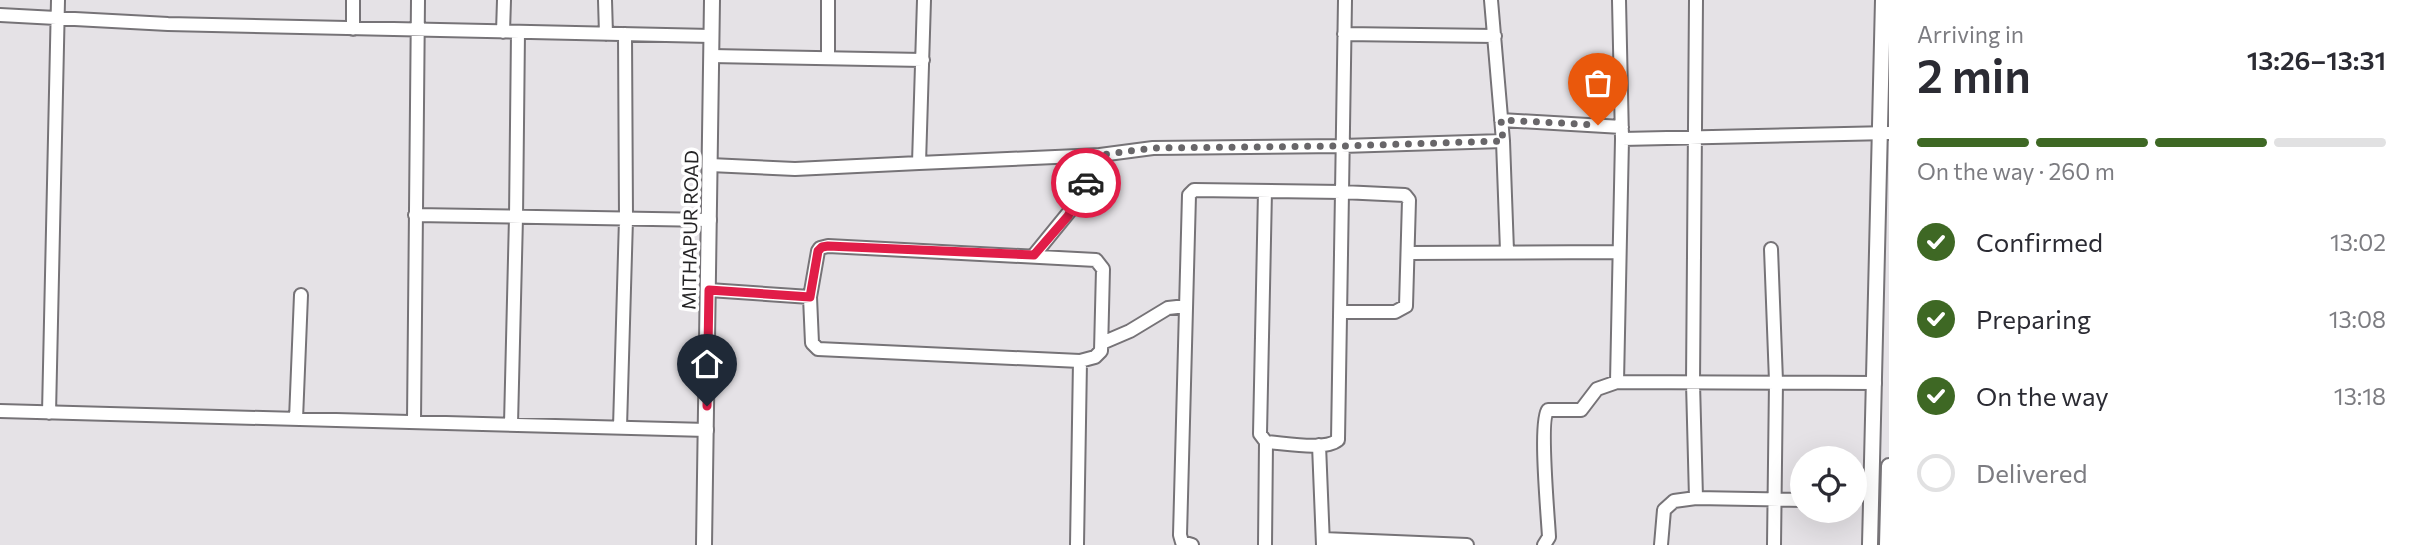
<!DOCTYPE html>
<html lang="en">
<head>
<meta charset="utf-8">
<style>
  body { margin:0; font-family:Commissioner,sans-serif; background:#f2f2f3; color:#2b2b33; height:100vh; display:flex; flex-direction:column; font-size:26px; white-space:nowrap }
  * { box-sizing:border-box; margin:0 }
  p { font-size:23px; color:#7c7c81 }
  .icon { flex:none; width:38px; height:38px; fill:none; stroke:currentColor; stroke-width:2; stroke-linecap:round; stroke-linejoin:round }
  .map { position:relative; flex:1; overflow:hidden }
  .side { display:flex; flex-direction:column; background:#fff; width:525px }
  .side>* { flex:none }
  .tools { position:absolute; left:1790px; top:446px; display:grid; gap:14px }
  .tools a { display:grid; place-items:center; width:77px; height:77px; border-radius:50%; background:#fff; box-shadow:0 7px 28px #0002; font-size:35px }
  .pin { position:absolute; display:grid; place-items:center; width:60px; height:60px; color:#fff; margin:-72px -30px; border-radius:50% 50% 50% 0; rotate:-45deg; box-shadow:0 0 7px #0007 }
  .pin .icon { rotate:45deg }
  .courier { position:absolute; display:grid; place-items:center; width:70px; height:70px; margin:-35px; border:5px solid #e11d48; border-radius:50%; background:#fff; color:#222; box-shadow:0 2px 9px #0007 }
  .summary em { font-style:normal; font-weight:600 }
  .summary div { display:flex; flex-direction:column-reverse }
  .summary { display:flex; align-items:center; justify-content:space-between; height:119px; padding:0 28px }
  h1 { font-size:46px; font-weight:600; line-height:52px }
  .bar { display:grid; grid-template-columns:repeat(4,1fr); gap:10px 7px; align-content:center; height:84px; padding:0 28px }
  .bar i { height:9px; border-radius:5px; background:#e1e1e2 }
  .bar .current { background:#3e6824 }
  .bar p { grid-column:span 4 }
  ol { padding:0 28px; list-style:none }
  li { display:flex; align-items:center; gap:21px; height:77px }
  li p { margin-inline-start:auto }
  li .icon { padding:7px; border-radius:50%; background:#3e6824; color:#fff; stroke-width:4 }
  li:last-child { color:#7c7c81 }
  li i { width:38px; height:38px; border:4px solid #e1e1e2; border-radius:50% }
  main { display:flex; flex:1; min-height:0 }
  .map>svg:first-child { display:block }
</style>
</head>
<body>
<main>
<div class="map">
<svg width="1889" height="545" viewBox="0 0 1889 545">
  <rect width="100%" height="100%" fill="#e5e2e6"/>
  <g fill="none" stroke-linecap="round" stroke-linejoin="round">
    <!-- minor casing -->
    <g stroke="#767377" stroke-width="16">
      <path id="minor" d="M605 0 606 34
        M828 0V57
        M924 0 919 163 1100 155
        M1491 0 1503 141 1507 251
        M1696 0 1693 383 1696 498
        M0 15 168 24 711 36
        M353 29V0
        M503 32 504 0
        M1344 34 1495 36
        M711 56 923 60
        M1501 120 1622 127
        M1622 139 1889 133
        M710 165 795 169 919 163
        M1265 191 1260 434 1266 442 1265 545
        M415 215 710 220
        M828 246 1096 260 1103 269 1101 351 1095 357 1080 361 818 349 812 343 810 297 818 251 820 248Z
        M1771 249 1776 381 1774 545
        M1409 253 1618 252
        M1034 255 1078 201 1100 155 1153 148 1342 146 1503 141
        M709 290 810 297
        M1340 312H1395L1406 306 1409 200 1405 195 1342 192 1345 0
        M1102 343 1130 331 1168 308 1186 306
        M1617 382 1622 139 1619 0
        M0 411 707 430
        M49 413 58 0
        M296 419 301 295
        M414 421 418 0
        M511 424 516 217 518 32
        M620 427 626 219 625 34
        M1319 445 1323 545
        M1323 539 1467 545
        M1077 545 1080 361
        M1192 545 1182 542 1180 535 1189 195 1194 190 1342 192 1338 440C1325 451 1284 443 1266 442
        M1544 545 1549 537C1548 517 1539 420 1548 410H1581L1597 389 1617 382 1875 383
        M1661 545 1664 510 1674 501 1696 498 1802 500"/>
    </g>
    <!-- tertiary casing -->
    <g stroke="#767377" stroke-width="18">
      <path id="tertiary" d="M704 545 712 0
        M1870 545 1883 0
        M1887 545 1889 466"/>
    </g>
    <!-- minor -->
    <use href="#minor" stroke="#fff" stroke-width="12"/>
    <!-- tertiary -->
    <use href="#tertiary" stroke="#fff" stroke-width="14"/>
  </g>
  <g fill="none" stroke-linecap="round" stroke-linejoin="round">
    <!-- done -->
    <path stroke="#686669" stroke-width="7" stroke-dasharray="0 12.6" d="M1086 183 1100 155 1153 148 1342 146 1503 141 1501 120 1598 125"/>
    <!-- route -->
    <path stroke="#e11d48" stroke-width="9" d="M707 406 709 290 810 297 818 251 822 247 828 246 1034 255 1068 216 1086 183"/>
  </g>
  <g text-anchor="middle" stroke-width="7" stroke-linejoin="round" paint-order="stroke">
    <!-- street labels -->
    <g font-size="19" fill="#252425" stroke="#fff">
      <text transform="translate(690 230) rotate(-89)" y="7">MITHAPUR ROAD</text>
    </g>
  </g>
</svg>
<div class="tools">
<a><svg class="icon" aria-label="locate" viewBox="0 0 24 24"><circle cx="12" cy="12" r="6"/><path d="M12 2v4M12 18v4M2 12h4M18 12h4"/></svg></a>
</div>
<div class="pin" style="left:1598px;top:125px;background:#ea580c"><svg class="icon" aria-label="bag" viewBox="0 0 24 24"><path d="M5 8h14l-1 12H6zM9 8a3 3 0 0 1 6 0"/></svg></div>
<div class="pin" style="left:707px;top:406px;background:#1f2937"><svg class="icon" aria-label="home" viewBox="0 0 24 24"><path d="M3 11l9-7 9 7M6 9v11h12V9"/></svg></div>
<div class="courier" style="left:1086px;top:183px"><svg class="icon" aria-label="car" viewBox="0 0 24 24"><path d="M5 17H2v-5l4-1 3-4h7l3 4 3 1v5h-3M9 17h6M6 11h13"/><circle cx="7" cy="17" r="2"/><circle cx="17" cy="17" r="2"/></svg></div>
</div>
<section class="side">
<div class="summary"><div><h1>2 min</h1><p>Arriving in</p></div><em>13:26–13:31</em></div>
<div class="bar"><i class="current"></i><i class="current"></i><i class="current"></i><i></i><p>On the way · 260 m</p></div>
<ol>
<li><svg class="icon" aria-label="check" viewBox="0 0 24 24"><path d="M5 12l5 5 9-10"/></svg>Confirmed<p>13:02</p></li>
<li><svg class="icon" aria-label="check" viewBox="0 0 24 24"><path d="M5 12l5 5 9-10"/></svg>Preparing<p>13:08</p></li>
<li><svg class="icon" aria-label="check" viewBox="0 0 24 24"><path d="M5 12l5 5 9-10"/></svg>On the way<p>13:18</p></li>
<li><i></i>Delivered</li>
</ol>
</section>
</main>
</body>
</html>
